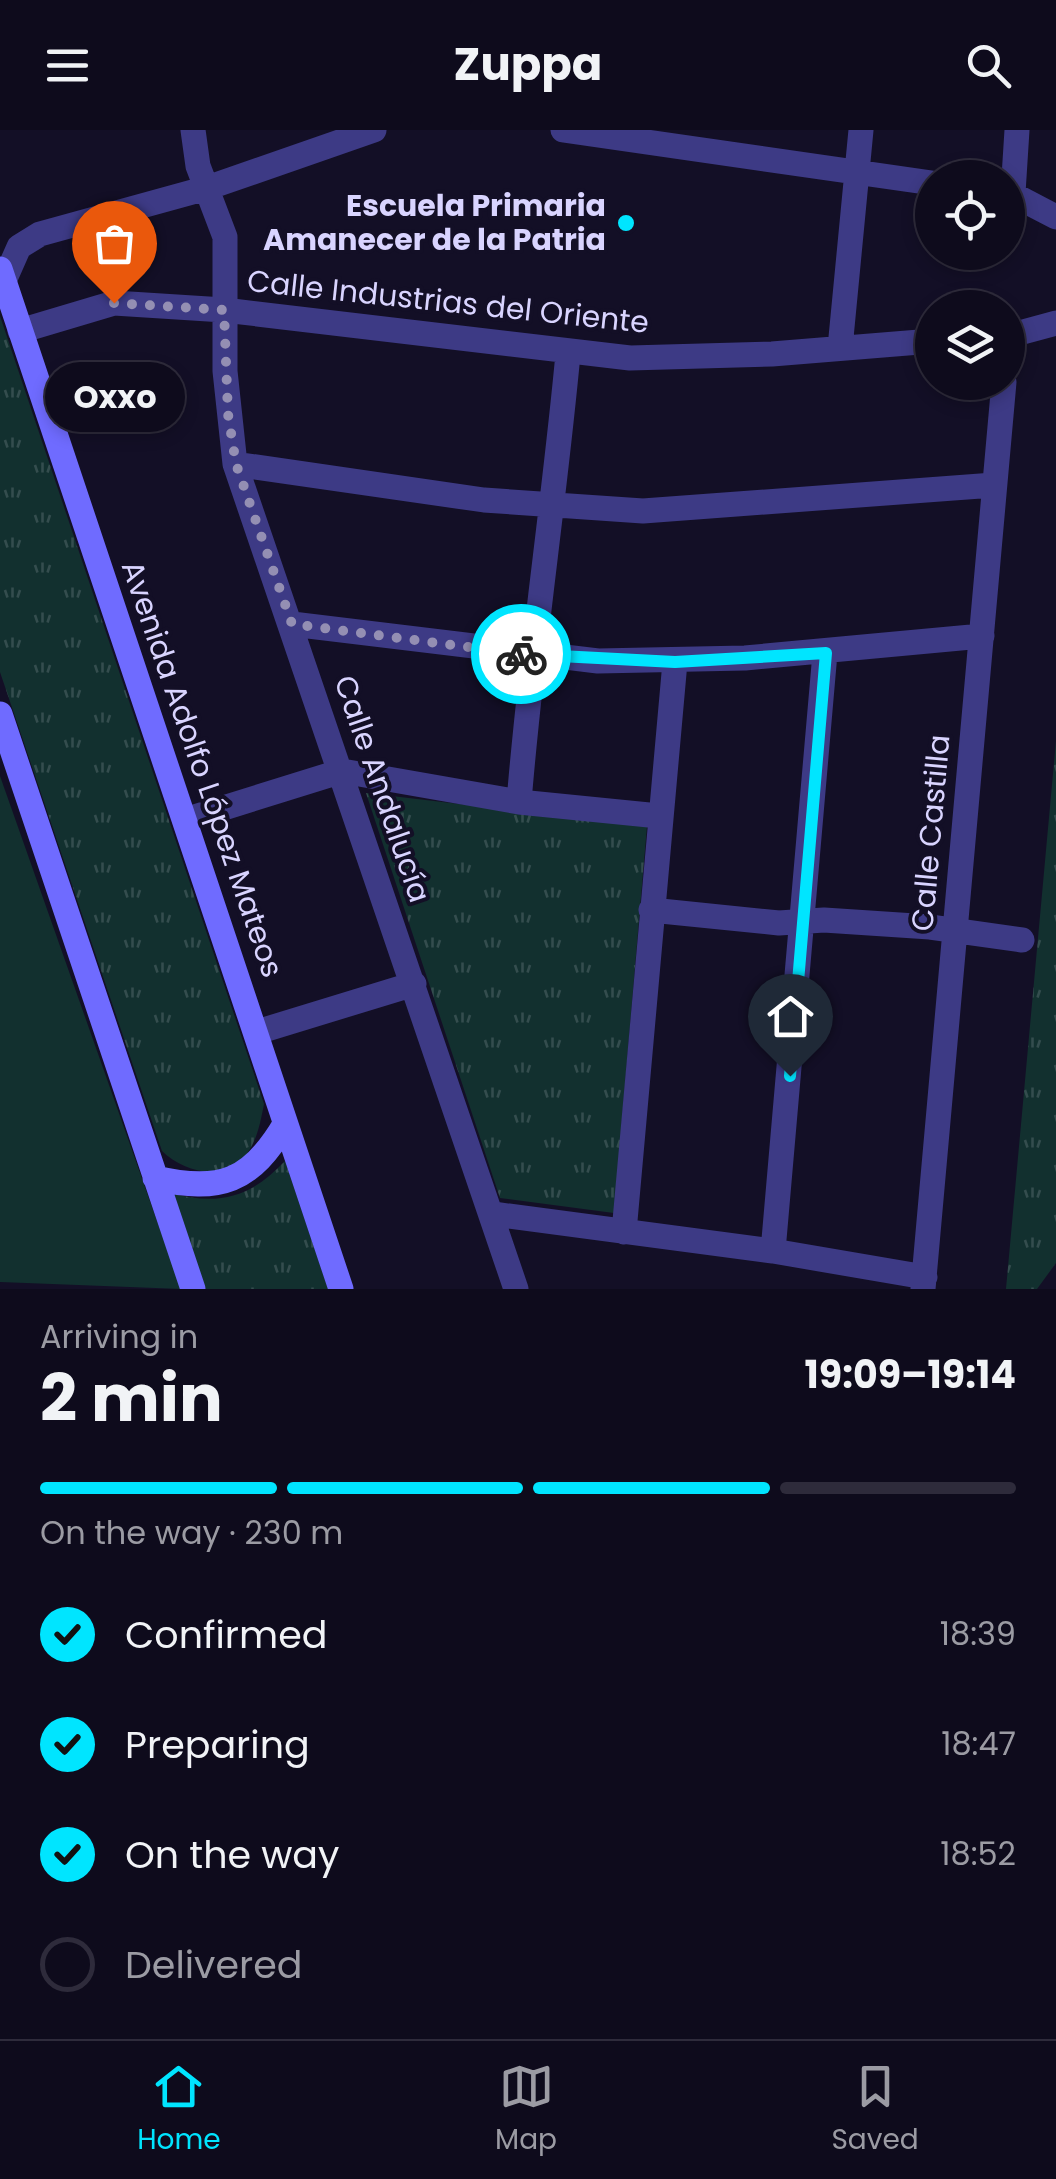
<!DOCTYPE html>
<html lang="en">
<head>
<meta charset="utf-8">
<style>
  body { margin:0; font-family:Poppins,sans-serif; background:#171425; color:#f1f3f6; height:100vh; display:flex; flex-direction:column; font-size:38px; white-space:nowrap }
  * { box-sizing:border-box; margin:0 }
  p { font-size:32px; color:#9b9ba3 }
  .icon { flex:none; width:55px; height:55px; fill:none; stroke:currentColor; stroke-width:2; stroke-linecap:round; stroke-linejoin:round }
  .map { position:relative; height:1159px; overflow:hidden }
  .drawer { display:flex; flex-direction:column; background:#0e0b1c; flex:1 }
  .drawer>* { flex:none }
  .controls { position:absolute; left:915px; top:30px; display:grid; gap:20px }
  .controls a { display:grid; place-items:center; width:110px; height:110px; border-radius:50%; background:#0e0b1c; box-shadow:0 5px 15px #0003,0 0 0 2px #2e2b3b; font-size:50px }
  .pin { position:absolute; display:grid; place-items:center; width:85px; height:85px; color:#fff; margin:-102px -42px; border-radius:50% 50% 50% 0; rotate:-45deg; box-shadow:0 0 10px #0007 }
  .pin .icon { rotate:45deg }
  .courier { position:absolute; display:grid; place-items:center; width:100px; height:100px; margin:-50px; border:8px solid #00e5ff; border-radius:50%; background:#fff; color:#222; box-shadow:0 2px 12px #0007 }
  .bubble { position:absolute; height:70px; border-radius:35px; background:#0e0b1c; box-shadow:0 5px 15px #0003,0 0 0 2px #2e2b3b; font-size:32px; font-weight:700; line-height:70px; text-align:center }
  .summary em { font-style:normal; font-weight:700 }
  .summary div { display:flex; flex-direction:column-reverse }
  .summary { display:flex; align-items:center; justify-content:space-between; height:170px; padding:0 40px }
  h1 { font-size:65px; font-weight:700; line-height:75px }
  .bar { display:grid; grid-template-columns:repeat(4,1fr); gap:15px 10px; align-content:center; height:120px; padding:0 40px }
  .bar i { height:12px; border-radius:8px; background:#2e2b3b }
  .bar .selected { background:#00e5ff }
  .bar p { grid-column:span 4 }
  ol { padding:0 40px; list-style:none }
  li { display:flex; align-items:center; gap:30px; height:110px }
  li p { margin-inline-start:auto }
  li .icon { padding:10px; border-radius:50%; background:#00e5ff; color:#111; stroke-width:4 }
  li:last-child { color:#9b9ba3 }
  li i { width:55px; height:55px; border:5px solid #2e2b3b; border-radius:50% }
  header { display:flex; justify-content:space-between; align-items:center; height:130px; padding:0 40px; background:#0e0b1c; font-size:45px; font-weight:700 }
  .tab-bar { display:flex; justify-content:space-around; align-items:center; height:140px; border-top:2px solid #2e2b3b; background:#0e0b1c; font-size:28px; color:#9b9ba3 }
  .tab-bar a { display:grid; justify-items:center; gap:5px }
  .tab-bar .selected { color:#00e5ff }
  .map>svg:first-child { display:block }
</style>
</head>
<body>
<header><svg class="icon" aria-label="menu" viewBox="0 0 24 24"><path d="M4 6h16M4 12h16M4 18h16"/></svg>Zuppa<svg class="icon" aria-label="search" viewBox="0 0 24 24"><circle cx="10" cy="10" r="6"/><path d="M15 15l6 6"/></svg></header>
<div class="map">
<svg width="1056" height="1159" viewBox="0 0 1056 1159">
  <defs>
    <pattern id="park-tufts" width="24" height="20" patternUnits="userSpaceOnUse" patternTransform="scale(2.5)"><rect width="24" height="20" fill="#12302f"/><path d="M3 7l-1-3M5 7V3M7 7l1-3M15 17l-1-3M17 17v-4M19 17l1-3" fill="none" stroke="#344d4e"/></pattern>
  </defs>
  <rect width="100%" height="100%" fill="#130f26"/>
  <!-- grass -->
  <path fill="#12302f" d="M0 646 181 1159 0 1152Z"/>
  <!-- park -->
  <path fill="url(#park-tufts)" d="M0 186 264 974C261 989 258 1006 250 1019 230 1054 186 1044 162 1021L0 542Z
    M1056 611V1133L1037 1159H1006Z
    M366 663 647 696 614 1083 500 1068Z
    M285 1031 328 1159H206L170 1063C219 1076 250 1068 285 1031Z"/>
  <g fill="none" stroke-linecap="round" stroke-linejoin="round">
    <!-- street -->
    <path stroke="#3d3a85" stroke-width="25" d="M193 0 198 36 225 107V241L235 334 516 1159
      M563 0 932 53
      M1008 62 1056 87
      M1013 63 1017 0
      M4 151 19 117 40 104 207 58 374 0
      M20 201 114 173 224 180 630 228 772 224 932 211
      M1008 206 1056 193
      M840 218 861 0
      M235 334 484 370 643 381 994 355
      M292 494 598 531 745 528 982 506
      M519 672C531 522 554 374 568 224
      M185 690 342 641 519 672 659 686
      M651 780 779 793 824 790 930 797 1022 810
      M257 902 414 854
      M493 1084 773 1121 925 1147
      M624 1102 675 532
      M773 1121 825 523
      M923 1159 1004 252"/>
    <!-- secondary -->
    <path stroke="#6f6bff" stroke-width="25" d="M0 139 341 1159
      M0 584 193 1159
      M155 1048C220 1063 251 1052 285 994"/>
  </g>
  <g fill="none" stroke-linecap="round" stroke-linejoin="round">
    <!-- done -->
    <path stroke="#948fb3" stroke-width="10" stroke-dasharray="0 18" d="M114 173 224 180 228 284 236 334 292 494 521 524"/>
    <!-- route -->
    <path stroke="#00e5ff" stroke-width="12" d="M521 524 675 532 826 523 790 946"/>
  </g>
  <!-- markers -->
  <circle fill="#00e5ff" stroke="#130f26" stroke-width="4" cx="626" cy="93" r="10"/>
  <g text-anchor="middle" stroke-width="8" stroke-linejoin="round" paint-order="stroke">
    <!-- poi labels -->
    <g font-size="30" font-weight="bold" fill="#d9d4ff" stroke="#130f26" text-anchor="end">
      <text x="606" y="86">Escuela Primaria<tspan x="606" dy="34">Amanecer de la Patria</tspan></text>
    </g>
    <!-- street labels -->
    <g font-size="30" fill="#d9d4ff" stroke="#130f26">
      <text transform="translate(448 172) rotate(6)" y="10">Calle Industrias del Oriente</text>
      <text transform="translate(202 639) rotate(71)" y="10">Avenida Adolfo López Mateos</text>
      <text transform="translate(382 659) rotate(71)" y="10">Calle Andalucía</text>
      <text transform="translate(931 703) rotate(-85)" y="10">Calle Castilla</text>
    </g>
  </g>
</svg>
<div class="controls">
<a><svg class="icon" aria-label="locate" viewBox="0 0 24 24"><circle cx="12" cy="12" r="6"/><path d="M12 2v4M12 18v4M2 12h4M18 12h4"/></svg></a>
<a><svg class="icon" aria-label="layers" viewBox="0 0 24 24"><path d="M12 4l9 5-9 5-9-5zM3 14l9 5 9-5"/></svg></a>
</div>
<div class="pin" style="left:114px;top:173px;background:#ea580c"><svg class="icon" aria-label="bag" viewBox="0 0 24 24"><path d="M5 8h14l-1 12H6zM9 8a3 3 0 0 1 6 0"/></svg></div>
<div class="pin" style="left:790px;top:946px;background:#1f2937"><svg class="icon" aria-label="home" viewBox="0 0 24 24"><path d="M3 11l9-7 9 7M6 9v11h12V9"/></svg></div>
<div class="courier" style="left:521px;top:524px"><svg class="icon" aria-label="bike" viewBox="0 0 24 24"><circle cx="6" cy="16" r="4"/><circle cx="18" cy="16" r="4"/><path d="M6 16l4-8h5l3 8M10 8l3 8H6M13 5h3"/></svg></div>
<div class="bubble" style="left:45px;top:232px;width:140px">Oxxo</div>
</div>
<section class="drawer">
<div class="summary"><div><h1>2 min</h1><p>Arriving in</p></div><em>19:09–19:14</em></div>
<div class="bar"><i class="selected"></i><i class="selected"></i><i class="selected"></i><i></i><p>On the way · 230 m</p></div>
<ol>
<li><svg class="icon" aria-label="check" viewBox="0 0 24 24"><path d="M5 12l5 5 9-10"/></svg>Confirmed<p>18:39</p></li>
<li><svg class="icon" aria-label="check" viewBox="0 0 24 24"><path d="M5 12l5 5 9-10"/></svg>Preparing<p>18:47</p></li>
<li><svg class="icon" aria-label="check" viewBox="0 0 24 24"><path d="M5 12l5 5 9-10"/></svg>On the way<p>18:52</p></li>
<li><i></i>Delivered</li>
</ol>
</section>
<nav class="tab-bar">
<a class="selected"><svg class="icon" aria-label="home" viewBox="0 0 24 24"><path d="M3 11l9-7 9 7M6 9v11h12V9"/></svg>Home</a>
<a><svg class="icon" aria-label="map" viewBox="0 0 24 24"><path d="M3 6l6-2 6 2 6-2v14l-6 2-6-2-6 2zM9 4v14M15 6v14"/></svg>Map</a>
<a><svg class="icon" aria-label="saved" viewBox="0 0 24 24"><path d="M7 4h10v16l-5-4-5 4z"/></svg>Saved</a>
</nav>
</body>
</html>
